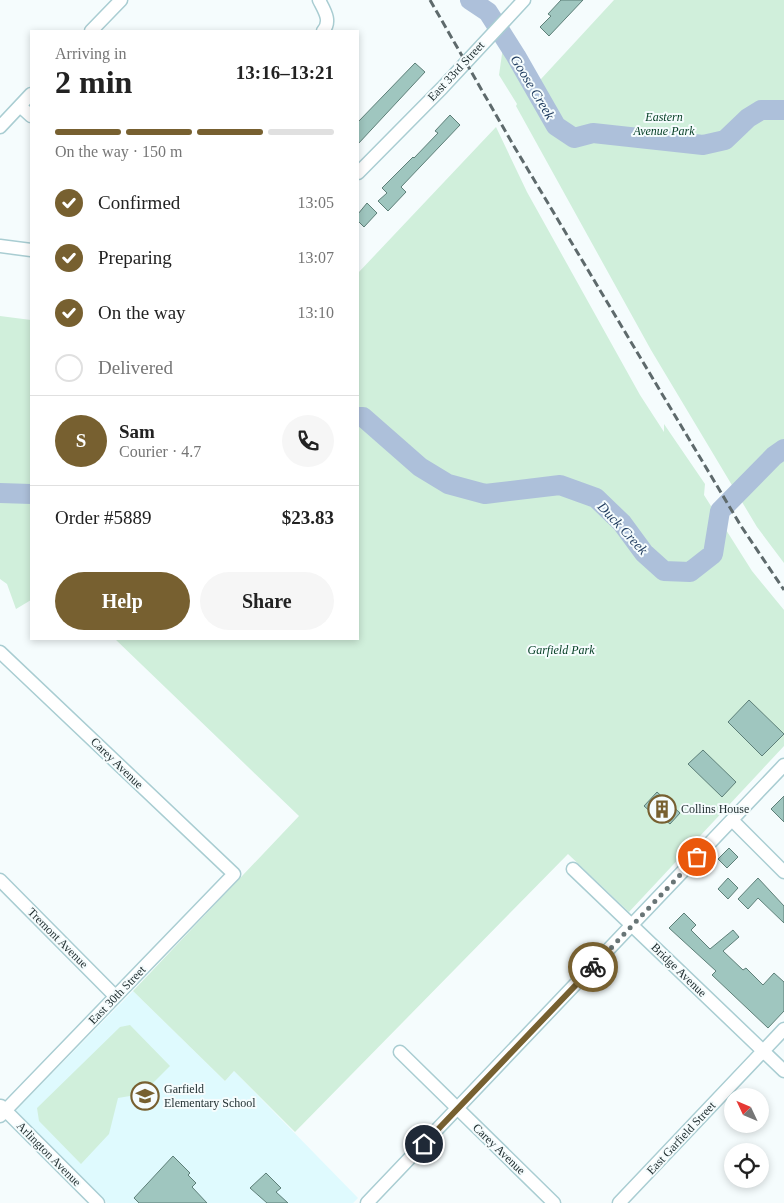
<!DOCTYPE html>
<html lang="en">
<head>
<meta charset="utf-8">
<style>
  body { margin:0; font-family:Georgia,serif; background:#f6f6f6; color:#222; height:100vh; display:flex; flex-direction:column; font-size:19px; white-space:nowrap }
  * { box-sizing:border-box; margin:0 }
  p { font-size:16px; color:#767676 }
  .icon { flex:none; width:28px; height:28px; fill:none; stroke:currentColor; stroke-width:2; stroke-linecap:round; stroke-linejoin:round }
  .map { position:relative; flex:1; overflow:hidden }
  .side { position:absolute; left:30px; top:30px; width:329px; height:610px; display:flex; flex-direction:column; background:#fff; border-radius:0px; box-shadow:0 2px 8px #0003 }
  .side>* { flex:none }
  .needle { width:32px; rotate:314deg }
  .buttons { position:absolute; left:724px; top:1088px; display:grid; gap:10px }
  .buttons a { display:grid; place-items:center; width:45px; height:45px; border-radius:50%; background:#fff; box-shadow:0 2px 8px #0003; font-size:25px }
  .pin { position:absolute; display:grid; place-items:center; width:42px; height:42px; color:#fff; margin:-21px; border:2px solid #fff; border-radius:50%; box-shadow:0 1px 5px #0007 }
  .courier { position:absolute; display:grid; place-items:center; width:50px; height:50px; margin:-25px; border:4px solid #776030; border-radius:50%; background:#fff; color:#222; box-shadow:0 1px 6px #0007 }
  .overview em { font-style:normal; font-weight:800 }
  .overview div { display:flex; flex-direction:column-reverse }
  .overview { display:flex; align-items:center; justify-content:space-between; height:85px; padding:0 25px }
  h1 { font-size:32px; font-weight:800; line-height:38px }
  .bar { display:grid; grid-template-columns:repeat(4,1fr); gap:8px 5px; align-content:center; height:60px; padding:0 25px }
  .bar i { height:6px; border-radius:4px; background:#e0e0e0 }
  .bar .current { background:#776030 }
  .bar p { grid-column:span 4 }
  .line { display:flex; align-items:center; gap:12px; padding:0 25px; border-top:1px solid #e0e0e0 }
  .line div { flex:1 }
  .round { display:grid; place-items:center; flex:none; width:52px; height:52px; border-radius:26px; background:#f6f6f6 }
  ol { padding:0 25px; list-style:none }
  li { display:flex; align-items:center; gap:15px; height:55px }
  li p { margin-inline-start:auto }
  li .icon { padding:5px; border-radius:50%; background:#776030; color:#fff; stroke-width:4 }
  li:last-child { color:#767676 }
  li i { width:28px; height:28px; border:2px solid #e0e0e0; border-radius:50% }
  .primary-button { display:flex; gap:10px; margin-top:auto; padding:10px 25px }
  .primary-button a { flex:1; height:58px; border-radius:30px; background:#776030; color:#fff; font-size:20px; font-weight:800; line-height:58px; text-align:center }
  .primary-button a+a { background:#f6f6f6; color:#222 }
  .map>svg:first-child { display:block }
</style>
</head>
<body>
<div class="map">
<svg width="784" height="1203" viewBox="0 0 784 1203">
  <rect width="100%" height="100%" fill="#f5fcfd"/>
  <!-- built -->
  <path fill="#dffafe" d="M133 991 225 1081 234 1071 358 1198 353 1203H107L15 1111Z"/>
  <!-- green -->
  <path fill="#d0efdb" d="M614 0H784V563L757 527 651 350 516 106 517 104 499 75 503 47 529 92Z
    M496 127 527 192 640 395 664 432V424L705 484 704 495 752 571 784 610V746L629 912 568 854 295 1132 234 1071 225 1081 133 991 299 816 115 639H358V273Z
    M0 316 31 320V600L16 609 7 584 0 579Z
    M130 1025 170 1066 142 1094 118 1098 109 1134 81 1164 39 1121 37 1108 120 1027Z"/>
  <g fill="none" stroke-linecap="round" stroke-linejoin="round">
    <!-- river -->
    <path stroke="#adc0da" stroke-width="20" d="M470 0 488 12 516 56 556 126 574 138 593 133 703 145 725 140 748 118 761 110H784
      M358 417H363L420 467 448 484 485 494 560 485 596 498 622 523 644 553 664 571 690 572 713 554 720 511 774 456 784 449
      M0 493 31 494"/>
  </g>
  <!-- building -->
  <path fill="#9fc6bf" stroke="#5d7f78" d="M561 0H583L549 36 540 27 551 16 548 14Z
    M415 63 425 72 358 144V122Z
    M450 115 460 125 401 187 406 192 388 211 378 201 387 193 382 188 413 157 414 158 438 133 435 131Z
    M367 203 377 213 364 227 358 221V214Z
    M749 700 784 734 762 756 728 722Z
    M703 750 736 782 722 797 688 764Z
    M657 792 680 813 670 824 663 818 661 821 644 806Z
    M784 796V822L771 809Z
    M729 848 738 857 727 868 718 859Z
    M728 878 738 888 728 899 718 889Z
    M758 878 784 906V923L758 898 748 909 738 899Z
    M684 913 696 925 691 930 710 949 733 930 739 937 723 951 743 970 746 968 763 985 774 973 784 982V1011L768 1028 712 975 716 971 669 928Z
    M173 1156 190 1173 188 1175 196 1183 192 1187 207 1203H139L134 1198Z
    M266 1173 281 1188 276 1192 288 1203H267L250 1188Z"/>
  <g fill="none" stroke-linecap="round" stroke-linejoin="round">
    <!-- minor casing -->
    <g stroke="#a9cdd2" stroke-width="15">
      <path id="minor" d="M319 0C324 10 332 21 323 31
        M91 31 121 0
        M20 106 31 116
        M0 127 31 94
        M358 173 442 88 524 0
        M0 246 31 250
        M0 652 234 874 0 1116
        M732 820 784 872
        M573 869 784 1071
        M0 880 115 996
        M400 1052 554 1203
        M1 1106 98 1203
        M367 1203 784 765
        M619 1203 784 1029"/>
    </g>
    <!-- minor -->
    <use href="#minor" stroke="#fff" stroke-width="12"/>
    <!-- rail -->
    <path stroke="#5e6a6c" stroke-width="3" stroke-dasharray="8 4" stroke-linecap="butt" d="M430 0 515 148 741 526 784 590"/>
  </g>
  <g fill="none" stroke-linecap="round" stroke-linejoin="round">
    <!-- done -->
    <path stroke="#697576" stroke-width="5" stroke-dasharray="0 9" d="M593 967 697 857"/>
    <!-- route -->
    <path stroke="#776030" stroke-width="6" d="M424 1144 593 967"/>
  </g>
  <!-- icons -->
  <defs>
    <g id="building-ring" transform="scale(1.4375)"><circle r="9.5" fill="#f5fcfd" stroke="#776030" stroke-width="1.5"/><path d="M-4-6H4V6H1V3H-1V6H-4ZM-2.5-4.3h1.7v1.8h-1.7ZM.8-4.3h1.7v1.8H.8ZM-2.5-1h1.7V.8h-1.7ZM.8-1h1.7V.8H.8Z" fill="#776030"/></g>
    <g id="school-ring" transform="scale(1.4375)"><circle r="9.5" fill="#f5fcfd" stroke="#776030" stroke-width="1.5"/><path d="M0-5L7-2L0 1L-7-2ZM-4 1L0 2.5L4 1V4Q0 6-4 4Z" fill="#776030"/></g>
  </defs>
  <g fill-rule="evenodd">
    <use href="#building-ring" x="662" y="809"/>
    <use href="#school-ring" x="145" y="1096"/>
  </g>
  <g text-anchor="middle" stroke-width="4" stroke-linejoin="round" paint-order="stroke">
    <!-- street labels -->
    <g font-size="12" fill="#1e2c2e" stroke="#f5fcfd">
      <text transform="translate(456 71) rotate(-47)" y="4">East 33rd Street</text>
      <text transform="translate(117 763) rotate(44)" y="4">Carey Avenue</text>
      <text transform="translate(58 938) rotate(45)" y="4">Tremont Avenue</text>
      <text transform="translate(679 970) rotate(44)" y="4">Bridge Avenue</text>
      <text transform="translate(117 995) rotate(-46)" y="4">East 30th Street</text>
      <text transform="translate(681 1138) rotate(-47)" y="4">East Garfield Street</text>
      <text transform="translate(499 1149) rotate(44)" y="4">Carey Avenue</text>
      <text transform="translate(49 1154) rotate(45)" y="4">Arlington Avenue</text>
    </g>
    <!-- park labels -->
    <g font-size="12" font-style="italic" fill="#013b21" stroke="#f5fcfd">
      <text x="664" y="121">Eastern<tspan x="664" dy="14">Avenue Park</tspan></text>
      <text x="561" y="654">Garfield Park</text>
    </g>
    <!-- poi labels -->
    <g font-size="12" fill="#1e2c2e" stroke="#f5fcfd" text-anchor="start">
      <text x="681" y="813">Collins House</text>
      <text x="164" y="1093">Garfield<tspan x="164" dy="14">Elementary School</tspan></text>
    </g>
    <!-- water labels -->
    <g font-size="14" font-style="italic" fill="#1d395d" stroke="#f5fcfd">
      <text transform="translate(533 87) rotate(59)" y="5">Goose Creek</text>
      <text transform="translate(623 528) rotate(47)" y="5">Duck Creek</text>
    </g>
  </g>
</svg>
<div class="buttons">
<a><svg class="needle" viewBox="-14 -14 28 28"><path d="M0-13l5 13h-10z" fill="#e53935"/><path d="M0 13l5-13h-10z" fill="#767676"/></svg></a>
<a><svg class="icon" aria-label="locate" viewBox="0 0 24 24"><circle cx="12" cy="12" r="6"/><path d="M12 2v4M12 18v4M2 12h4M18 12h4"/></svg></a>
</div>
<div class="pin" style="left:697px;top:857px;background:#ea580c"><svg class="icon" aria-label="bag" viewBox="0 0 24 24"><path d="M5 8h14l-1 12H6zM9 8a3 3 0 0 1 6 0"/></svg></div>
<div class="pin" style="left:424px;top:1144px;background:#1f2937"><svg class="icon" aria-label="home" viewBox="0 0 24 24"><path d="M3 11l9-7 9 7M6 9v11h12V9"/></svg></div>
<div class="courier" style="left:593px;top:967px"><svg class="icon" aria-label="bike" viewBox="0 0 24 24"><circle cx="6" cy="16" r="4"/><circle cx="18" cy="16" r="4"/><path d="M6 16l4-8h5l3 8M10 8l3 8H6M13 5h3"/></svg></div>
<section class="side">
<div class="overview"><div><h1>2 min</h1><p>Arriving in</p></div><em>13:16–13:21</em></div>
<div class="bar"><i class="current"></i><i class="current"></i><i class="current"></i><i></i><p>On the way · 150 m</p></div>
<ol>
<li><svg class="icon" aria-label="check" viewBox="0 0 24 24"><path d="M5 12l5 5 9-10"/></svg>Confirmed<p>13:05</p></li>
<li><svg class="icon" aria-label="check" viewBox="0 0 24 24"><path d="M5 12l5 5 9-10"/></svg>Preparing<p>13:07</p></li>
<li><svg class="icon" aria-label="check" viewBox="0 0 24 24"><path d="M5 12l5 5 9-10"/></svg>On the way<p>13:10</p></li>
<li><i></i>Delivered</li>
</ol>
<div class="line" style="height:90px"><b class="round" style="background:#776030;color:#fff">S</b><div><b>Sam</b><p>Courier · 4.7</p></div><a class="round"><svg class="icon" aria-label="phone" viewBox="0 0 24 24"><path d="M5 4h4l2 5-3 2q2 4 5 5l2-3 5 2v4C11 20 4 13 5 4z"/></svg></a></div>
<div class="line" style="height:65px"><div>Order #5889</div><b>$23.83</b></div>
<div class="primary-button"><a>Help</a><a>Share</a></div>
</section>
</div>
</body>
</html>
